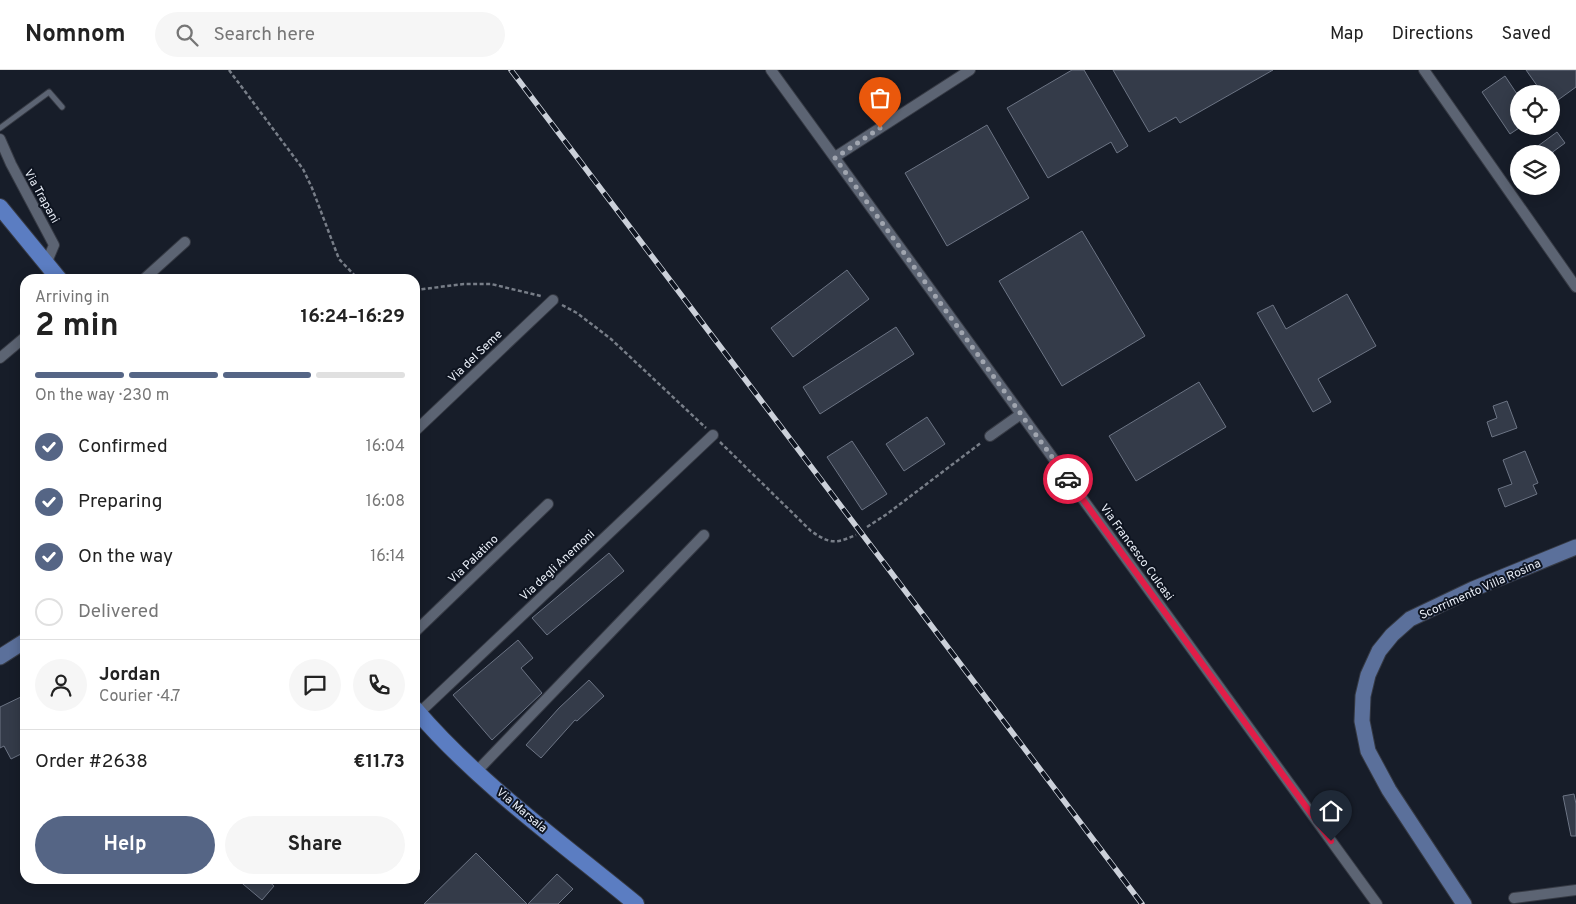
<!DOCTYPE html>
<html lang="en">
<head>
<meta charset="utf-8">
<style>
  body { margin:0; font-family:Overpass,sans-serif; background:#f6f6f6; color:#222; height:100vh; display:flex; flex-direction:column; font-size:19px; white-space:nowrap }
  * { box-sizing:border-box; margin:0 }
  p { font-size:16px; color:#767676 }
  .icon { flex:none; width:28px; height:28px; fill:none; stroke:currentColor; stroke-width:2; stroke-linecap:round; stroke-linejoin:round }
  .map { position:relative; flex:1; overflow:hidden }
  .panel { position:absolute; left:20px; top:204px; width:400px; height:610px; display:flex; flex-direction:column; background:#fff; border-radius:15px; box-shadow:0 2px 12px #0003 }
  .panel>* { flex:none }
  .controls { position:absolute; left:1510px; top:15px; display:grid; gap:10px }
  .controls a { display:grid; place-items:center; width:50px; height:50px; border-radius:50%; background:#fff; box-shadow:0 2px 12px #0003; font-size:25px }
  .pin { position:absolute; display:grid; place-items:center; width:42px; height:42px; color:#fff; margin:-51px -21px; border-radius:50% 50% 50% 0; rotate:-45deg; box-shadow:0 0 5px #0007 }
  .pin .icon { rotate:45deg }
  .courier { position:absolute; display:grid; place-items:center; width:50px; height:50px; margin:-25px; border:4px solid #e11d48; border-radius:50%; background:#fff; color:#222; box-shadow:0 1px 6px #0007 }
  .headline em { font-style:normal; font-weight:700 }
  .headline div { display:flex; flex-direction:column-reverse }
  .headline { display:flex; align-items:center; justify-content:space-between; height:85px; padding:0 15px }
  h1 { font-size:32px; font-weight:700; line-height:38px }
  .bar { display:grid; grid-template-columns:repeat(4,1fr); gap:8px 5px; align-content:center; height:60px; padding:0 15px }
  .bar i { height:6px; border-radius:4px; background:#e0e0e0 }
  .bar .active { background:#556585 }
  .bar p { grid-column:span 4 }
  .line { display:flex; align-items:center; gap:12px; padding:0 15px; border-top:1px solid #e0e0e0 }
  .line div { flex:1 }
  .round { display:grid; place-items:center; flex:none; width:52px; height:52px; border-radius:26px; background:#f6f6f6 }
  ol { padding:0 15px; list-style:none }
  li { display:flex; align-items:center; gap:15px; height:55px }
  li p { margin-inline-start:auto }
  li .icon { padding:5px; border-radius:50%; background:#556585; color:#fff; stroke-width:4 }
  li:last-child { color:#767676 }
  li i { width:28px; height:28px; border:2px solid #e0e0e0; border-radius:50% }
  .primary-button { display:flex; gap:10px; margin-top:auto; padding:10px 15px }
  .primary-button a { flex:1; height:58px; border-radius:30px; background:#556585; color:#fff; font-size:20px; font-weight:700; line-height:58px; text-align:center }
  .primary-button a+a { background:#f6f6f6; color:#222 }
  header { display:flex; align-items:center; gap:30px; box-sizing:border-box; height:70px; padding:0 25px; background:#fff; border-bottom:1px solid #e0e0e0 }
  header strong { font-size:24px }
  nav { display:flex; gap:28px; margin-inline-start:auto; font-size:18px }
  .search { width:350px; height:45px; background:#f6f6f6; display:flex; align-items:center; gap:12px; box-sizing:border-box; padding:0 18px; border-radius:28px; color:#767676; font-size:19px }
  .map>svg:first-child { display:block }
</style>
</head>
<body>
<header>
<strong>Nomnom</strong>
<div class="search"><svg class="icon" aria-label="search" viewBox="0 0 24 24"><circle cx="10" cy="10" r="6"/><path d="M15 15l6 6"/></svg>Search here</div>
<nav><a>Map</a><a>Directions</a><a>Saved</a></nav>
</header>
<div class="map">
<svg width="1576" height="834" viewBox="0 0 1576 834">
  <rect width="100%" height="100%" fill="#171d29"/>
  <!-- building -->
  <path fill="#343b49" stroke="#6c7484" d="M1072 0H1084L1128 76 1117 83 1111 72 1048 108 1007 38Z
    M1113 0H1273L1180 53 1176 47 1149 62Z
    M1526 0H1576V17L1551 35V24H1543Z
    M1505 6 1519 27V58L1510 64 1482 22Z
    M987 55 1029 128 947 176 905 103Z
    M1557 62 1565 73 1550 84H1527Z
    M1082 161 1145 266 1062 316 999 211Z
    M847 200 869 229 793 287 771 258Z
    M1347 224 1376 276 1318 309 1331 332 1313 342 1257 243 1273 235 1286 259Z
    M896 257 914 284 820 344 803 317Z
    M1199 312 1226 357 1136 411 1109 366Z
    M1507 331 1517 358 1492 367 1487 352 1497 348 1493 336Z
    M927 347 945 374 904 401 886 374Z
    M852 371 887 424 862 440 827 387Z
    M1525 381 1538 413 1533 415 1537 424 1505 437 1498 419 1512 414 1503 390Z
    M609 483 624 501 547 565 532 548Z
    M518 570 533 588 521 598 542 623 492 670 453 625Z
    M589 610 604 626 577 651 575 650 541 688 526 675 559 638Z
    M25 625V682L11 689 4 676 0 678V637Z
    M1574 724 1576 734V766H1571L1563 726Z
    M476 783 527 834H424Z
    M557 804 573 819 558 834H528Z
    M237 809H266L274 816 262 830Z"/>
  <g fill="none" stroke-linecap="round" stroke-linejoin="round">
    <!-- lane casing -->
    <g stroke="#363a44" stroke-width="7">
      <path id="lane" d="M0 58 49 22 62 37"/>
    </g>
    <!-- street casing -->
    <g stroke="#363a44" stroke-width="12">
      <path id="street" d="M771 0 1377 834
        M1424 0 1576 217
        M0 69 11 94 54 175 46 194
        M835 87 970 0
        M144 209 185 172
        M0 288 25 267
        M415 361 553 230
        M990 366 1021 344
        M415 562 548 434
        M419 643 713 365
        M477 701 704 465
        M1514 828 1576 820"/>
    </g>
    <!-- secondary casing -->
    <g stroke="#363a44" stroke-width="17">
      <path id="secondary" d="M0 587 25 571
        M1464 834 1389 720 1368 681 1362 651 1363 626 1368 605 1379 581 1392 565 1410 549 1473 519 1576 477"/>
    </g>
    <!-- primary casing -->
    <g stroke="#363a44" stroke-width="18">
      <path id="primary" d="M0 137 59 209
        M415 639C477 712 562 773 636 834"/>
    </g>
    <!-- path -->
    <path stroke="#787e88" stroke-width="2.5" stroke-dasharray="4 2.5" stroke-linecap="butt" d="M229 0 303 99 312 118 339 189 358 209
      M415 220 464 214H491L541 226
      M562 235 577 243 611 269 706 358
      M720 372 811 461C830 474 835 474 856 465
      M867 457 887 444 982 372"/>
    <!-- lane -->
    <use href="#lane" stroke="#5c6473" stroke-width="5"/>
    <!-- street -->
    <use href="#street" stroke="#5c6473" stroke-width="10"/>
    <!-- secondary -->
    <use href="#secondary" stroke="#5b709b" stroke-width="15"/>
    <!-- primary -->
    <use href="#primary" stroke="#5b7dc2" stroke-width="16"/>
    <!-- rail casing -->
    <g stroke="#cbd0d9" stroke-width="5.5">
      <path id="rail" d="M511 0 1142 834"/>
    </g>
    <!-- rail -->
    <use href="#rail" stroke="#0e1420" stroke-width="4" stroke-dasharray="11" stroke-linecap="butt"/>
  </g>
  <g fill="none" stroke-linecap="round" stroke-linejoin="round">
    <!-- done -->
    <path stroke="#a0a5af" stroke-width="5" stroke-dasharray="0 9" d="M880 58 835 88 1068 409"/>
    <!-- route -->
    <path stroke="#e11d48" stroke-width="6" d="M1068 409 1331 771"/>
  </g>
  <g text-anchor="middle" stroke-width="4" stroke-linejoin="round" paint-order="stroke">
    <!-- street labels -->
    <g font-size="12" fill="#e9eef7" stroke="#0e1420">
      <text transform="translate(42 126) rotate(61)" y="4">Via Trapani</text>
      <text transform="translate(475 286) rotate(-44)" y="4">Via del Seme</text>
      <text transform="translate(1137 482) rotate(54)" y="4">Via Francesco Culcasi</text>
      <text transform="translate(473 489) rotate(-44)" y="4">Via Palatino</text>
      <text transform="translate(557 495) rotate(-43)" y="4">Via degli Anemoni</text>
      <text transform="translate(1480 519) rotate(-24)" y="4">Scorrimento Villa Rosina</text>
      <text transform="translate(522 740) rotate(40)" y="4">Via Marsala</text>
    </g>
  </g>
</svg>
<div class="controls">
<a><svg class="icon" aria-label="locate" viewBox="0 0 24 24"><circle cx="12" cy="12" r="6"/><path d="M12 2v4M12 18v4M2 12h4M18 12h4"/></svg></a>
<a><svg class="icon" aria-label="layers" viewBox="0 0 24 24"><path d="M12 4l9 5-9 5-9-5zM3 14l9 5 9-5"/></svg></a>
</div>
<div class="pin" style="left:880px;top:58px;background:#ea580c"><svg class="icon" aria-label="bag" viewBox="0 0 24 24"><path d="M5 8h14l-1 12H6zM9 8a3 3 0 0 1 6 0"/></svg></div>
<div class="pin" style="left:1331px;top:771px;background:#1f2937"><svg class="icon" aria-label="home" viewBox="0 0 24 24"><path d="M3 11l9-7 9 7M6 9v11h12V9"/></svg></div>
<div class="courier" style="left:1068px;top:409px"><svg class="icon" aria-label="car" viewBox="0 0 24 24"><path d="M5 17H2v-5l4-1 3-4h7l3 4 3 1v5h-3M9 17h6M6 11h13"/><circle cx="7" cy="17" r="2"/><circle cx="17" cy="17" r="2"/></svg></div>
<section class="panel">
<div class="headline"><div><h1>2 min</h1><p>Arriving in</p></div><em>16:24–16:29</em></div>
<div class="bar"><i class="active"></i><i class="active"></i><i class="active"></i><i></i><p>On the way · 230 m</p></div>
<ol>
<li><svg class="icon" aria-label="check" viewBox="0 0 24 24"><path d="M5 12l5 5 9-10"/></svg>Confirmed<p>16:04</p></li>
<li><svg class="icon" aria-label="check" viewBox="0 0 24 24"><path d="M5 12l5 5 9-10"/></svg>Preparing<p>16:08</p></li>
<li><svg class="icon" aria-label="check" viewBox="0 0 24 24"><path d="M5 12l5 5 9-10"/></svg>On the way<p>16:14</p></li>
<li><i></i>Delivered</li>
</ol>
<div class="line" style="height:90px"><a class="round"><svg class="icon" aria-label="person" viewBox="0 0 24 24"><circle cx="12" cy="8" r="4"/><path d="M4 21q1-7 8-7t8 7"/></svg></a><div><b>Jordan</b><p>Courier · 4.7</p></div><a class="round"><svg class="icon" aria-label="chat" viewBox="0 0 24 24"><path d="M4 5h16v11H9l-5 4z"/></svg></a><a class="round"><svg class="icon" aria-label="phone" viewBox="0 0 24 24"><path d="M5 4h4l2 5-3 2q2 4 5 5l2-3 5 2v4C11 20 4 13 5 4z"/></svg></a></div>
<div class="line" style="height:65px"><div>Order #2638</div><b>€11.73</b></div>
<div class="primary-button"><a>Help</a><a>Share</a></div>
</section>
</div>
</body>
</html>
